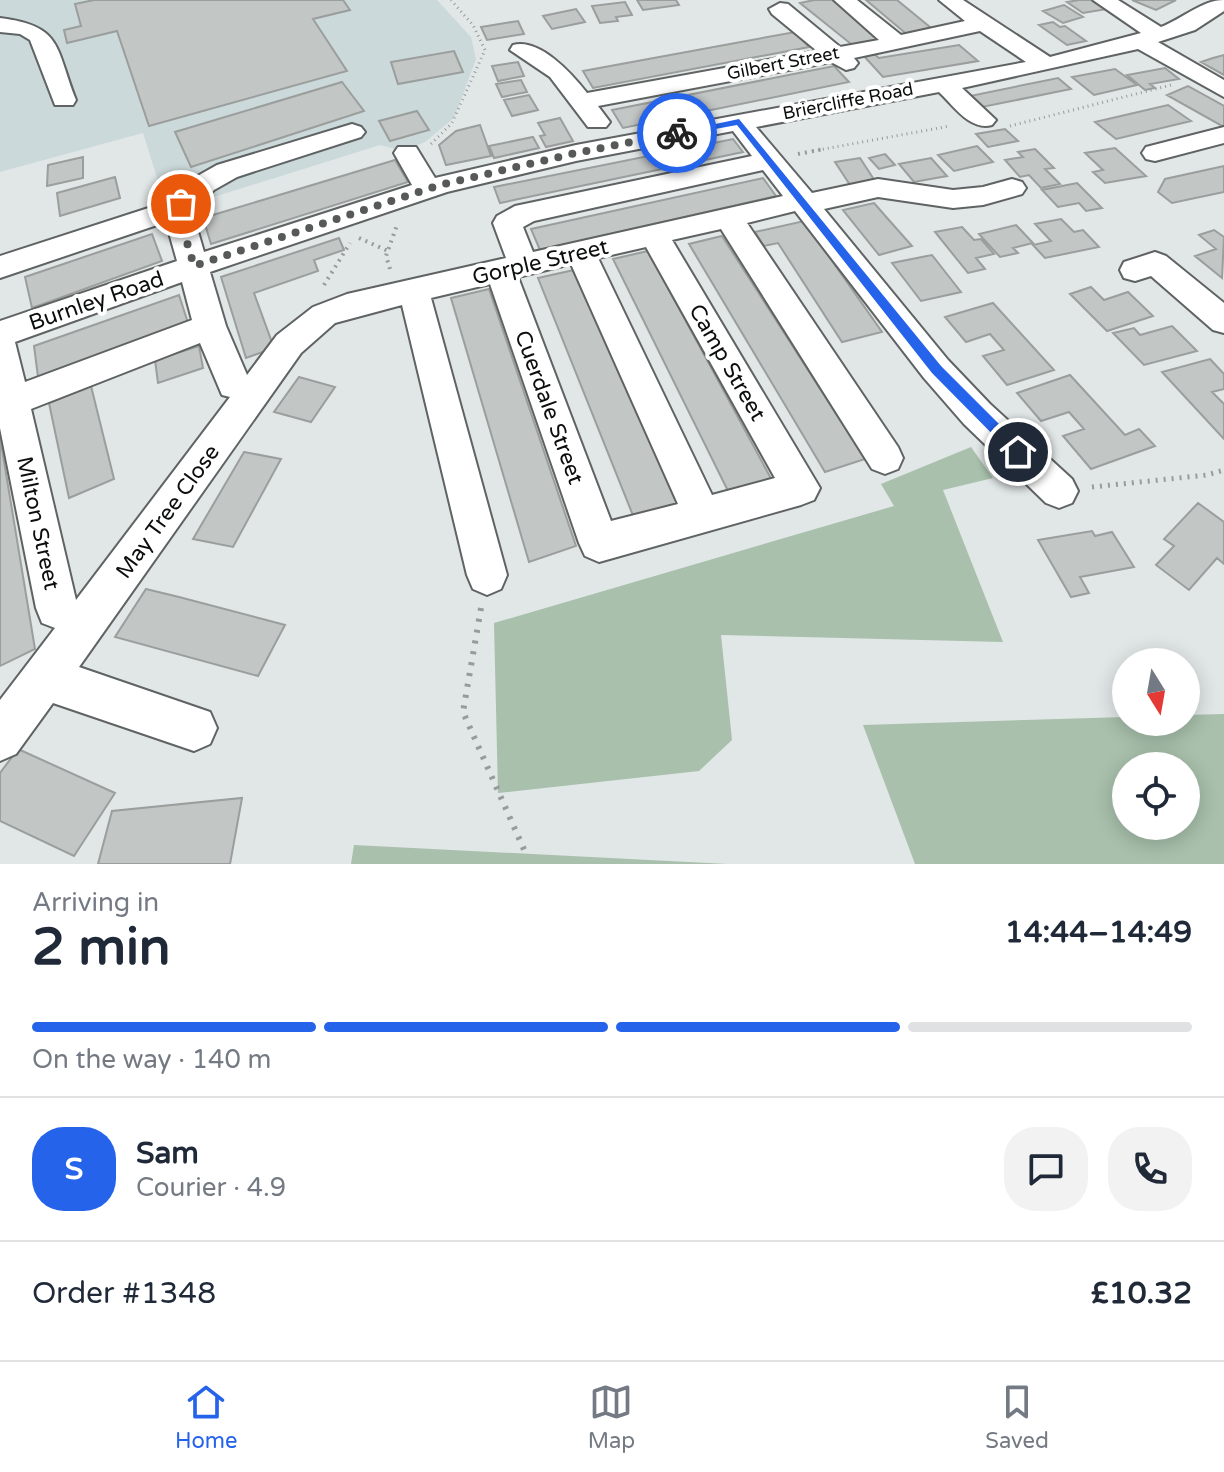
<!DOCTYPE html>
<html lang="en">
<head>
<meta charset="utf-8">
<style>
  body { margin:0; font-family:"Varela Round",sans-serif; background:#f2f2f3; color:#1f2937; height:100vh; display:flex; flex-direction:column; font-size:30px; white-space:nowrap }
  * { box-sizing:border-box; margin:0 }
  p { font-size:26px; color:#747a83 }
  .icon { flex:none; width:44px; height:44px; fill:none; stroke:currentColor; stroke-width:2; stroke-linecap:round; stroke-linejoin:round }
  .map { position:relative; height:864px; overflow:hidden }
  .side { display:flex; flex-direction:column; background:#fff; flex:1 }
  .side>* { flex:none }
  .needle { width:52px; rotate:169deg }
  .fabs { position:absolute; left:1112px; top:648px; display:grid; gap:16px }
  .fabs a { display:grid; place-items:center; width:88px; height:88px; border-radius:50%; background:#fff; box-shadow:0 4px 20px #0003; font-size:40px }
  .pin { position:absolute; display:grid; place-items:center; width:68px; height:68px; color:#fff; margin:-34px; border:4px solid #fff; border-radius:50%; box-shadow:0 2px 8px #0007 }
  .courier { position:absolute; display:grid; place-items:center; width:80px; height:80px; margin:-40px; border:6px solid #2563eb; border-radius:50%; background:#fff; color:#222; box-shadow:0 2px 10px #0007 }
  .summary em { font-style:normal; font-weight:700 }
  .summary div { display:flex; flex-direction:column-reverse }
  .summary { display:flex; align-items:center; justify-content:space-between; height:136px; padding:0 32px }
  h1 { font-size:52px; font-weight:700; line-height:60px }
  .bar { display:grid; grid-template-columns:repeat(4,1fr); gap:12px 8px; align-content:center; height:96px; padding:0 32px }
  .bar i { height:10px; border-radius:6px; background:#e0e1e3 }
  .bar .active { background:#2563eb }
  .bar p { grid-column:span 4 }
  .line { display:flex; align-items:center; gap:20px; padding:0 32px; border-top:2px solid #e0e1e3 }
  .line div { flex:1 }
  .round { display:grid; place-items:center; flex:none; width:84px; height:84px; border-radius:32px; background:#f2f2f3 }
  .tabs { display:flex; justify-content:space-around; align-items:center; height:112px; border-top:2px solid #e0e1e3; background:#fff; font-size:22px; color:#747a83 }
  .tabs a { display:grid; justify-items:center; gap:4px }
  .tabs .active { color:#2563eb }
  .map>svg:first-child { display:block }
</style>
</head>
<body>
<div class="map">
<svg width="1224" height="864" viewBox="0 0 1224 864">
  <rect width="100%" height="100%" fill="#e1e6e6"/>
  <!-- built -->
  <path fill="#ccd9da" d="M0 0H437L471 37 476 59 454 118 425 142 403 151 380 145 198 202 164 200 143 133 0 172Z"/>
  <!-- green -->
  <path fill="#a8c0ac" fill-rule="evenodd" d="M971 447 993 478 943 490 1003 642 721 635 732 740 699 771 498 793 494 623 894 506 881 484Z
    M1224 714V864H915L863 725 1126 717V722H1186V715ZM1186 766V826H1126V766Z
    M354 845 727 864H351Z"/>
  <!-- building -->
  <path fill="#c2c6c4" stroke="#9a9e9c" stroke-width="2" d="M94 0H343L350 10 313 19 347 71 149 126 117 31 67 43 64 30 81 26 75 4Z
    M637 0H676L679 5 643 10Z
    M814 0H833L886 40 856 48 800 3Z
    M866 0H897L936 32 910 37Z
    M1079 0H1094L1107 9 1083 13 1067 2Z
    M1132 0H1176L1156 10Z
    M625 2 632 15 616 17 618 21 600 23 592 6Z
    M1064 5 1083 17 1063 23 1043 11Z
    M576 9 585 22 552 29 543 16Z
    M518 21 524 34 487 40 481 27Z
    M1053 22 1060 27 1065 26 1086 41 1067 45 1039 25Z
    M795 32 809 47 593 88 583 71Z
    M959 45 978 61 883 77 863 55 874 54 879 58Z
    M454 51 463 72 398 84 391 62Z
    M1224 55V75L1201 62 1213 58Z
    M518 62 524 76 498 81 492 66Z
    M834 66 849 82 623 128 612 110Z
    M1165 68 1179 79 1150 84 1155 88 1145 90 1127 75Z
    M1115 69 1137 85 1094 95 1072 77Z
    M1058 78 1071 89 982 107 970 96Z
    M521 80 527 92 502 97 496 84Z
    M342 82 364 111 191 167 175 132Z
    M1188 86 1224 106V127L1167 95Z
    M529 95 538 110 512 116 504 100Z
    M1168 105 1191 121 1116 139 1095 122Z
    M417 111 429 130 390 141 379 121Z
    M560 118 573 141 546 147 540 136 545 135 538 123Z
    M480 125 491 156 446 165 439 145 456 131Z
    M1005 129 1018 141 988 147 976 134Z
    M533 137 539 148 494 158 489 146Z
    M733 139 743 152 500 203 494 187Z
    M977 146 993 162 954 171 938 155Z
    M1115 148 1146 176 1105 183 1093 172 1103 170 1085 153Z
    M1035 149 1054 168 1045 169 1060 184 1041 188 1029 175 1020 177 1005 160 1023 157 1018 152Z
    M885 154 895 165 879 169 869 158Z
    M83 157V178L47 186 48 165Z
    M860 158 875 181 850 185 835 162Z
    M931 158 947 176 914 182 899 164Z
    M395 160 408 182 211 244 203 218Z
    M1224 166V192L1172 203 1158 192 1165 179Z
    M115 177 120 198 60 216 57 193Z
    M763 178 776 196 540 250 531 229Z
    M1077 183 1102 208 1086 211 1079 203 1058 207 1042 190Z
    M874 203 888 219 912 246 879 255 843 210Z
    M1061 219 1074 232 1083 230 1099 247 1045 258 1033 245 1051 241 1035 224Z
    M804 221 882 332 842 342 778 243 764 246 755 232Z
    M1016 225 1033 243 1013 248 1018 253 1000 257 979 234Z
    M962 227 974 240 981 239 994 254 976 258 985 269 968 273 935 232Z
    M1214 230 1224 237 1222 278 1195 256 1216 249 1199 235Z
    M152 234 162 261 32 308 25 277Z
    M722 236 865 459 825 472 689 244Z
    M339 238 344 250 314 260 318 271 254 293 274 348 246 358 221 277Z
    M648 251 774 484 731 497 613 259Z
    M932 255 961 292 921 301 892 263Z
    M574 270 682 514 638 528 538 278Z
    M1091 287 1104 300 1128 292 1153 316 1107 331 1070 294Z
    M489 289 576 546 529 562 451 298Z
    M179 295 188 323 38 377 34 346Z
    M993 303 1054 370 1007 385 983 356 1004 350 990 334 966 342 945 317Z
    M1172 326 1197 351 1144 365 1113 333 1134 328 1140 335Z
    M199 346 203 368 158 383 155 360Z
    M1210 359 1224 374V389L1212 392 1224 404V439L1162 372Z
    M1070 375 1125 435 1139 429 1155 446 1091 469 1063 436 1084 429 1069 412 1041 421 1017 393Z
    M299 377 335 387 311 422 274 412Z
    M91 386 114 479 69 498 49 403Z
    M0 437 35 649 0 666Z
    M244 452 281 459 233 547 193 539Z
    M1198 503 1224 522V564L1217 558 1189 590 1156 565 1174 546 1164 539Z
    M1092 531 1095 536 1112 532 1134 567 1080 577 1089 593 1071 597 1038 540Z
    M146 589 179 597 285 625 258 676 115 637Z
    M18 749 115 793 74 856 0 821V773Z
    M242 798 230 864H98L112 811Z"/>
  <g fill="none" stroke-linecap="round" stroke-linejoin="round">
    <!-- minor casing -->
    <g stroke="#5f6363" stroke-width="4">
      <path id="minor" d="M834 0H857L901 35 965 21 939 0H963L1050 57 1141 33 1093 0H1118L1161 27C1182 19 1202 0 1224 0V11L1195 30 1158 42 1224 80V97L1138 49 962 88 996 120 992 125C970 131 954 106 939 92L756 127 812 193 878 179 953 190 983 187 1012 179 1022 182 1026 188 1022 194 983 205 953 208 878 197 824 209 948 360 990 404 1072 479 1078 491 1072 503 1059 508 1046 503 964 424 924 378 795 211 747 223 898 447 903 458 898 469 885 474 872 469 721 229 672 240 820 488 814 500 801 505 599 562 585 556 579 543 490 284 431 298 507 575 501 589 487 595 473 589 467 575 402 305 335 323 301 353 79 667 210 712 217 728 210 744 194 751 53 703 16 754 0 761V700L55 628 42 623 36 608 0 428V321L177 261 166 222 0 278V256L167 202 194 178 217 165 352 124 361 127 365 132 361 137 237 177 214 190 192 211 204 252 412 185 394 153 398 147H416L435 178 576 145 1026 62 980 31 854 58 858 63 854 68 846 70 831 62 598 106 610 122 606 127H588L550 77 510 50 513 45C540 38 572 74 587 93L817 51 772 14 769 9 780 3 788 4 840 47 879 40ZM733 131 752 156 515 206 497 216 493 223 506 258 347 294 313 307 277 335 247 375 226 326 210 272 447 192 576 161ZM763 170 783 196 533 252 523 227 534 221ZM646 247 775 478 712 495 598 258ZM571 264 678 504 611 521 518 277ZM182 282 192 320 25 382 15 342ZM200 343 222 395 230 397 76 600 31 409Z
        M0 18C63 26 55 47 76 100L73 105H55L30 40 20 34 0 32Z
        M1224 127V143L1155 161 1146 159 1142 153 1146 147Z
        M1155 252 1166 256 1224 303V333L1213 330 1151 276 1135 281 1124 278 1120 270 1124 262Z"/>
    </g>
    <!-- path-far3 -->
    <path stroke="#989b9b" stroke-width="3" stroke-dasharray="1 4" stroke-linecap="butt" d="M1010 126 1171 85
      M431 144 452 123 485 50 473 25 451 0
      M813 151 950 126"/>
    <!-- path-far2 -->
    <path stroke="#989b9b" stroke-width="4" stroke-dasharray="2 5" stroke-linecap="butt" d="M798 154 824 149
      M359 238 388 251
      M390 269 386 256 397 225
      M324 285 350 243"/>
    <!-- path-far1 -->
    <path stroke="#989b9b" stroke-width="5" stroke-dasharray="2 6" stroke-linecap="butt" d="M1092 487 1207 475 1224 470"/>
    <!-- path -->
    <path stroke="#989b9b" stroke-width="6" stroke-dasharray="3 8" stroke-linecap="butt" d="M481 608 463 712 526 854"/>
    <!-- minor -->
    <use href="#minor" fill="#fff" fill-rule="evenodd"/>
  </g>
  <!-- route -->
  <path fill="#2563eb" d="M739 119 941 366 1023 448V456H1014L932 373 737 125 677 136 673 133Z"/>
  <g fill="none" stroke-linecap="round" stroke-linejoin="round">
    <!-- done -->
    <path stroke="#575959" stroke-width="8" stroke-dasharray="0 14.4" d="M181 204 177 209 194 266 440 185 576 153 677 133"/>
  </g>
  <g text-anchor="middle" stroke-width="8" stroke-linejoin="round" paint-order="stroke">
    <!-- far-street labels -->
    <g font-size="18" fill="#0c0d0d" stroke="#fff">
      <text transform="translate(783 63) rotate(-11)" y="6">Gilbert Street</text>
      <text transform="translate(848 101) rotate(-11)" y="6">Briercliffe Road</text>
    </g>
    <!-- street labels -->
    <g font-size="22" fill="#0c0d0d" stroke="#fff">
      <text transform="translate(540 261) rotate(-13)" y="8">Gorple Street</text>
      <text transform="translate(96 300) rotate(-19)" y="8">Burnley Road</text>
      <text transform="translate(728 362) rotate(60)" y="8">Camp Street</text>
      <text transform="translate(550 407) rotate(70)" y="8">Cuerdale Street</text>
      <text transform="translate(167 511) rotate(-54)" y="8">May Tree Close</text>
      <text transform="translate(39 523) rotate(78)" y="8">Milton Street</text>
    </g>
  </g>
</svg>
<div class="fabs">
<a><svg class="needle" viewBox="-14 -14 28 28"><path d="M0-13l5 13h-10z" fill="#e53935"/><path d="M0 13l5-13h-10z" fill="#747a83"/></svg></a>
<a><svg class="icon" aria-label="locate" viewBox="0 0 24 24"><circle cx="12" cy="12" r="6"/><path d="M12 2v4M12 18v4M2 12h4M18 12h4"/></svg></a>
</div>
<div class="pin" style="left:181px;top:204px;background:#ea580c"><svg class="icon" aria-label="bag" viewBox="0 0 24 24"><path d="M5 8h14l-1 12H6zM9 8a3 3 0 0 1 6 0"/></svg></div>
<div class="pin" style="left:1018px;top:452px;background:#1f2937"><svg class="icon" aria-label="home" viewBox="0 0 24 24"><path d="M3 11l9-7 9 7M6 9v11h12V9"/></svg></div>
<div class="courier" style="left:677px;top:133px"><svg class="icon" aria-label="bike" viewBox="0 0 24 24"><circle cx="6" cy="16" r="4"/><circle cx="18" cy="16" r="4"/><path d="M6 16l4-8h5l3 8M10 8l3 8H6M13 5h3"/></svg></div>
</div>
<section class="side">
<div class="summary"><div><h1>2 min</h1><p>Arriving in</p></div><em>14:44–14:49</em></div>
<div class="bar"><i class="active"></i><i class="active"></i><i class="active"></i><i></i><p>On the way · 140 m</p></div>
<div class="line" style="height:144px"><b class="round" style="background:#2563eb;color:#fff">S</b><div><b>Sam</b><p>Courier · 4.9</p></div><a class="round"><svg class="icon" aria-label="chat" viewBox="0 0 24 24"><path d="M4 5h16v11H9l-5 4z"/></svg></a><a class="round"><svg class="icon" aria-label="phone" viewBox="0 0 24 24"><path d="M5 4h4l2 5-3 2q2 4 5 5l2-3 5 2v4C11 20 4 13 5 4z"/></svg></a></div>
<div class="line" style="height:104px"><div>Order #1348</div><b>£10.32</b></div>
</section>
<nav class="tabs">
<a class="active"><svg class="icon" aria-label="home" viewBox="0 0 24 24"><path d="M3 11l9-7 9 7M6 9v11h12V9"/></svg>Home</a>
<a><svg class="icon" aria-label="map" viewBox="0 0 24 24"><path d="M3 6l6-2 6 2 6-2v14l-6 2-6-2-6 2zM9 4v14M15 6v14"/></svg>Map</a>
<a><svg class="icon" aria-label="saved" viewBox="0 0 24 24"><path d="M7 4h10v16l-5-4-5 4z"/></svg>Saved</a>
</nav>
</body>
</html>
